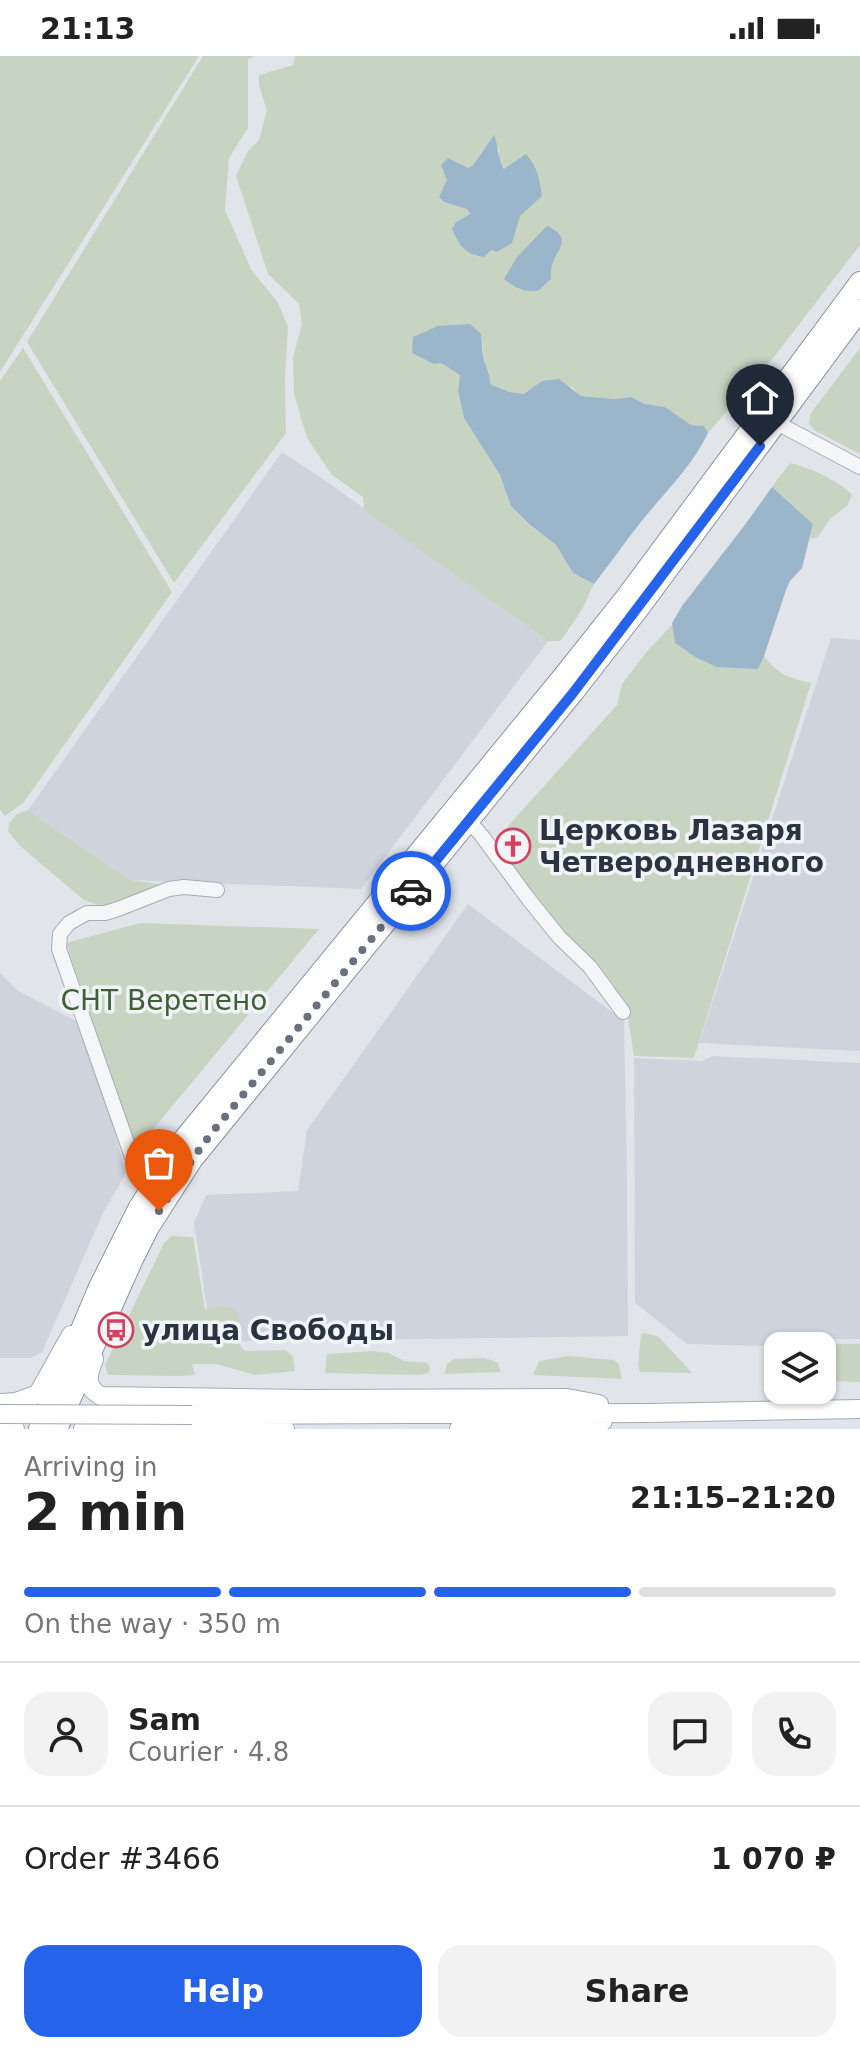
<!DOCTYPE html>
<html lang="en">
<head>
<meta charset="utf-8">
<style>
  body { margin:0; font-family:"DejaVu Sans",sans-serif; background:#f2f2f2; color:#222; height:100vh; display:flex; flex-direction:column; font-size:30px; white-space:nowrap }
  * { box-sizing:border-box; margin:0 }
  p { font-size:26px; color:#767676 }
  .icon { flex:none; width:44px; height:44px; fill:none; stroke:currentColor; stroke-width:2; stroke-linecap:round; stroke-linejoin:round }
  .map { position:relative; height:1373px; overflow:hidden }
  .side { display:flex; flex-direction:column; background:#fff; flex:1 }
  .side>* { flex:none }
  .buttons { position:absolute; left:764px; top:1276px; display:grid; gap:16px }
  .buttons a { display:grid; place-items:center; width:72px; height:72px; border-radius:16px; background:#fff; box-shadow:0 2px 6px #0004; font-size:40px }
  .pin { position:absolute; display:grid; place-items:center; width:68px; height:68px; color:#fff; margin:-82px -34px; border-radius:50% 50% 50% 0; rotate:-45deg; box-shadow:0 0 8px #0007 }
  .pin .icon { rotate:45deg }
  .courier { position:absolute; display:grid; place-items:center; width:80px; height:80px; margin:-40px; border:6px solid #2563eb; border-radius:50%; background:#fff; color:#222; box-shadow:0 2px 10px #0007 }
  .headline em { font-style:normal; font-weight:700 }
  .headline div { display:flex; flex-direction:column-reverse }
  .headline { display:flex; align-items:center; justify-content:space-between; height:136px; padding:0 24px }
  h1 { font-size:52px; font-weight:700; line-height:60px }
  .bar { display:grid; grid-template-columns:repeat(4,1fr); gap:12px 8px; align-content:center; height:96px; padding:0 24px }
  .bar i { height:10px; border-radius:6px; background:#e0e0e0 }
  .bar .active { background:#2563eb }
  .bar p { grid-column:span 4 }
  .line { display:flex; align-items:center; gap:20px; padding:0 24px; border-top:2px solid #e0e0e0 }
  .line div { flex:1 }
  .round { display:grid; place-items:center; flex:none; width:84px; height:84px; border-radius:24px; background:#f2f2f2 }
  .primary-button { display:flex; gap:16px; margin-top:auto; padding:16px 24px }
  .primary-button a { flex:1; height:92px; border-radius:24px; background:#2563eb; color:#fff; font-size:32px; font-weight:700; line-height:92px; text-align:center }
  .primary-button a+a { background:#f2f2f2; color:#222 }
  .status { display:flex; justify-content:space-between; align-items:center; height:56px; padding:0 40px; background:#fff; direction:ltr }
  .status svg { height:22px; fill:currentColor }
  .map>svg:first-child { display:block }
</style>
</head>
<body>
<div class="status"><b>21:13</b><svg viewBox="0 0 49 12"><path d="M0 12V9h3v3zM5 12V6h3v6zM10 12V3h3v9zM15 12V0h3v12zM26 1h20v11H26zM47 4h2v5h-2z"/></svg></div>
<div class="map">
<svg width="860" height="1373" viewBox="0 0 860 1373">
  <rect width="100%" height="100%" fill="#e1e5ea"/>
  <!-- built -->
  <path fill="#cfd4dc" d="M282 396 326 425 548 585 361 833 130 824 28 754Z
    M831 582 860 584V995L699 987Z
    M468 848 624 965 627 1124 628 1280 212 1286 194 1167 206 1139 298 1135 307 1074Z
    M0 917 18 935 82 968 102 1029 126 1117 103 1157 42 1296 31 1302H0Z
    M712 1000 860 1007V1283H810L765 1290 687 1288 635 1247 634 1002 702 1005Z"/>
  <!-- green -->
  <path fill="#c8d4c2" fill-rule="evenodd" d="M0 0H199L0 316Z
    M203 0H255L248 3V72L229 102 225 154 251 213 278 247 288 271 285 323 286 377 174 527 27 286Z
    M295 0H860V189L774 301 708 377 704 370 691 369 665 351 645 348 631 341 615 343 580 340 572 331 542 326 524 338 509 336 490 328 489 316 485 309 481 278 441 307 460 319 458 335 464 362 500 419 511 450 530 470 556 489 573 517 594 528C590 535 589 539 586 546 584 551 564 581 560 585H548L364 454 363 441 332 419 307 382 294 338 293 302 302 268 299 248 268 218 236 120 248 95 259 84 267 54 259 30V19L293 9ZM499 92V104L505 113 526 99C538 112 540 123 542 140L519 160 483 201 475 200 456 166 470 158 467 153 445 146 439 141 446 129 448 102 467 112 473 109 482 95Z
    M23 292 172 536 24 746 5 760 0 754V325Z
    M860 292V398L814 374 809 367 811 357Z
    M790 407C806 410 842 426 852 439L847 450 830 463 818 481 810 483 813 468 772 431Z
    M673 568 675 587 758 613 764 600C779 619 788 622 811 627L694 1002 634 1000 627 956 525 833 491 789 617 649 622 628 648 594Z
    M28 754 130 824 173 830 110 851 100 850 84 844 20 790 8 775 9 767 17 758Z
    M140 867 319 873 136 1094 66 887Z
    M171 1180 193 1181 205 1253 223 1250 235 1253 240 1261C238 1274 234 1285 245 1295L286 1294 293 1301 295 1315 255 1319 216 1308H192L195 1319 179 1320 108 1319 105 1309 164 1187Z
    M645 1277 659 1281 692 1317 640 1316 638 1308 641 1278Z
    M807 1287 860 1288V1326L822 1325V1290H806Z
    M372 1295 389 1297 404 1305 427 1307 430 1312 429 1316 421 1319 325 1317 327 1298Z
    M568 1300 614 1304 619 1308 622 1323 533 1319 539 1305Z
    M484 1302 497 1306 501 1316 444 1318 447 1308 454 1303Z"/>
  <!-- water -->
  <path fill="#9bb5cb" d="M494 79C499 91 497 102 504 113L526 98C538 112 540 123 542 140L520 160 512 187 497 196 491 194 484 201C464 198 460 190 452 173L456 166 470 158 467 153 444 146 439 141 447 124 441 109 448 102 468 112 473 109Z
    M547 170C574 182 557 192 552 209 551 212 551 220 551 223L538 235C524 235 516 233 504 223L517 201Z
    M470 268 481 278C482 288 482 298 485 307 488 315 490 319 490 328L509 336 524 338 542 325 559 323 581 340 615 343 631 341 645 348 665 351 691 369 704 370 708 377C691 412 664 437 640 467 624 487 610 508 594 528L573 517 556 489 530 469 511 450 500 419 464 362 458 335 460 319 441 307 434 308 412 297 413 281 438 270Z
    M772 431 813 468 802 512 790 525 786 534 764 600 758 613 717 611 697 602 675 587 672 567 682 550 744 470Z"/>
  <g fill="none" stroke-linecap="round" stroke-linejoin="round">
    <!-- minor casing -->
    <g stroke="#a6acb4" stroke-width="16">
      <path id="minor" d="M777 367 860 411
        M469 765 482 780 530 845 559 881 590 911 623 956
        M154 1126 132 1101 59 893 60 878 69 867 87 857H105L118 853 169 833 184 831 217 834"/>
    </g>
    <!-- major casing -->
    <g stroke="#a0aab6" stroke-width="20">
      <path id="major" d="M94 1303C88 1318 84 1331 101 1340L306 1343 567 1342 599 1348
        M0 1347 16 1346 38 1338 71 1279
        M192 1359 650 1357 860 1353
        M0 1370 15 1373
        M83 1373 91 1371 285 1373
        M459 1373 569 1372 603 1365"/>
    </g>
    <!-- highway casing -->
    <g stroke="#8893a1" stroke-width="22">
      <path id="highway" d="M39 1373 99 1231 139 1151 182 1085 564 619 626 541 860 226
        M57 1373 133 1203 149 1171 192 1104 573 637 640 551 860 254"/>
    </g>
    <!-- minor -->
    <use href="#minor" stroke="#f4f6f8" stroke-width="14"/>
    <!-- major -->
    <use href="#major" stroke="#fff" stroke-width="18"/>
    <!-- highway -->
    <use href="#highway" stroke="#fff" stroke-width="20"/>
    <!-- major-bridge casing -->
    <g stroke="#a0aab6" stroke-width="20" stroke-linecap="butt">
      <path id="major-bridge" d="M0 1358 192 1359"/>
    </g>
    <!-- major-bridge -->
    <use href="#major-bridge" stroke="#fff" stroke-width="18"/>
  </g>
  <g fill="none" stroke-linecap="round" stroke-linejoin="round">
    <!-- done -->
    <path stroke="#69717d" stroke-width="8" stroke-dasharray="0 14.4" d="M159 1155 192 1104 210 1079 411 835"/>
    <!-- route -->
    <path stroke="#2563eb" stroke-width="10" d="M411 835 573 637 760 390"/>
  </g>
  <!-- icons -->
  <defs>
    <g id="church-ring" transform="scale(1.8)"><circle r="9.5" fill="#f1f4f7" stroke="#d24360" stroke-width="1.5"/><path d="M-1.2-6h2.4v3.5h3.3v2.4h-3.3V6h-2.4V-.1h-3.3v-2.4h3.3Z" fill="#d24360"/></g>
    <g id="bus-ring" transform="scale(1.8)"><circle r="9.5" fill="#f1f4f7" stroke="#d24360" stroke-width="1.5"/><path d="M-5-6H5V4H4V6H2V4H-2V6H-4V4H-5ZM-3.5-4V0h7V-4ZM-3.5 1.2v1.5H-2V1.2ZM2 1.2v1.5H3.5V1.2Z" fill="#d24360"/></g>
  </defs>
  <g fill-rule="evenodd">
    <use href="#church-ring" x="513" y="790"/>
    <use href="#bus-ring" x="116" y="1274"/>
  </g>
  <g text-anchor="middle" stroke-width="7" stroke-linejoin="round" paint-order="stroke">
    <!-- poi labels -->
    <g font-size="28" font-weight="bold" fill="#293342" stroke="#f1f4f7" text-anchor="start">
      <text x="539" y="784">Церковь Лазаря<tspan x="539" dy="32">Четверодневного</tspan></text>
      <text x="142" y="1284">улица Свободы</text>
    </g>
    <!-- park labels -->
    <g font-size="28" fill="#3f5f36" stroke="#f1f4f7">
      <text x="164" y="954">СНТ Веретено</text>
    </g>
  </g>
</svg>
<div class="buttons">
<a><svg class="icon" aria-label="layers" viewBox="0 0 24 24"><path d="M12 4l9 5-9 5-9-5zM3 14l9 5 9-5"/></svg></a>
</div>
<div class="pin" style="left:159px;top:1155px;background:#ea580c"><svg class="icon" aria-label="bag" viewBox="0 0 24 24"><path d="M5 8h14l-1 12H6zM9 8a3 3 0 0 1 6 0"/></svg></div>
<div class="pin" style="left:760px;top:390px;background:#1f2937"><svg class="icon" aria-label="home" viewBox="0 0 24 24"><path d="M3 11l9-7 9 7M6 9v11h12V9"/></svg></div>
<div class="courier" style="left:411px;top:835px"><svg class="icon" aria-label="car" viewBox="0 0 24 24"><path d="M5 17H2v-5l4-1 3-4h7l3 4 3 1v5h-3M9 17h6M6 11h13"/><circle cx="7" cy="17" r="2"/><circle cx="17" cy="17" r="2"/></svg></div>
</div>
<section class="side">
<div class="headline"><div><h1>2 min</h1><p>Arriving in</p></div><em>21:15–21:20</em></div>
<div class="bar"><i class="active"></i><i class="active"></i><i class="active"></i><i></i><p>On the way · 350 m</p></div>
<div class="line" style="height:144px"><a class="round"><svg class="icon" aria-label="person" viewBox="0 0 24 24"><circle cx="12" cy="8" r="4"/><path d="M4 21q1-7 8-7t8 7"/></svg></a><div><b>Sam</b><p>Courier · 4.8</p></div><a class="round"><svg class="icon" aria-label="chat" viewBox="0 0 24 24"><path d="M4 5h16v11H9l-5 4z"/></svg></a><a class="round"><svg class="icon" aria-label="phone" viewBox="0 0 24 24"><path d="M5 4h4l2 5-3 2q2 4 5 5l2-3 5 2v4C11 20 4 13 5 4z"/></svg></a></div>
<div class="line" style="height:104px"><div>Order #3466</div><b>1 070 ₽</b></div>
<div class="primary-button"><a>Help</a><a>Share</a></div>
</section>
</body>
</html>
